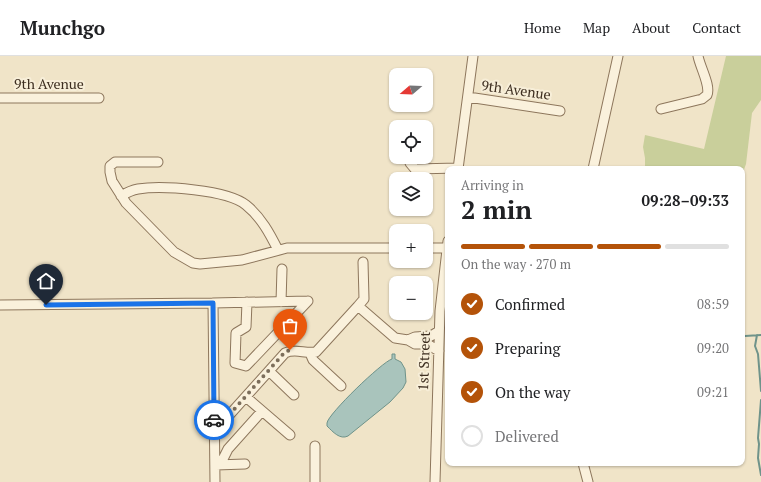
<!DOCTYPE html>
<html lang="en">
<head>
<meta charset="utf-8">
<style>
  body { margin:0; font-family:"PT Serif",serif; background:#f2f2f2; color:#202124; height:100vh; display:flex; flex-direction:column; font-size:15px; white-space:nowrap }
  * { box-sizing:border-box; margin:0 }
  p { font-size:13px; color:#757577 }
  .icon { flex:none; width:22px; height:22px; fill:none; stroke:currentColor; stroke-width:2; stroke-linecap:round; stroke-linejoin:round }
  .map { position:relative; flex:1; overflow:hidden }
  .side { position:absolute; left:445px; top:110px; width:300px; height:300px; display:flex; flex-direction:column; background:#fff; border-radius:8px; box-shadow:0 1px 3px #0004 }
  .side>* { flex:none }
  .needle { width:26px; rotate:251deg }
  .tools { position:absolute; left:389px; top:12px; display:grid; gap:8px }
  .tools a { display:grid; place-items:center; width:44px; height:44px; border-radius:8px; background:#fff; box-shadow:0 1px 3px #0004; font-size:20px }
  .pin { position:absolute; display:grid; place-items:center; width:34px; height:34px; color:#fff; margin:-41px -17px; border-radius:50% 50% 50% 0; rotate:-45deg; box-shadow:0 0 4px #0007 }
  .pin .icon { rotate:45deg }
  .courier { position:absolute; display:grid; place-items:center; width:40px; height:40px; margin:-20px; border:3px solid #1a73e8; border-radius:50%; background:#fff; color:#222; box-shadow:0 1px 5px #0007 }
  .headline em { font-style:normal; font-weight:700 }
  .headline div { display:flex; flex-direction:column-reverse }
  .headline { display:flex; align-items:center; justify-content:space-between; height:68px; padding:0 16px }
  h1 { font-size:26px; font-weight:700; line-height:30px }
  .bar { display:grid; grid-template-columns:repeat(4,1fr); gap:6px 4px; align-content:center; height:48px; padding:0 16px }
  .bar i { height:5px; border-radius:3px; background:#e0e0e0 }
  .bar .current { background:#b45309 }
  .bar p { grid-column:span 4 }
  ol { padding:0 16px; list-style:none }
  li { display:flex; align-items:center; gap:12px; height:44px }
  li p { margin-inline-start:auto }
  li .icon { padding:4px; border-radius:50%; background:#b45309; color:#fff; stroke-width:4 }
  li:last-child { color:#757577 }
  li i { width:22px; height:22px; border:2px solid #e0e0e0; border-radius:50% }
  header { display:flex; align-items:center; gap:24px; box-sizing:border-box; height:56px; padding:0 20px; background:#fff; border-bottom:1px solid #e0e0e0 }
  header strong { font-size:19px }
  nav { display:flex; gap:22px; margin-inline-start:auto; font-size:14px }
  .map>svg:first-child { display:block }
</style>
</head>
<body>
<header>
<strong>Munchgo</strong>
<nav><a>Home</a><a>Map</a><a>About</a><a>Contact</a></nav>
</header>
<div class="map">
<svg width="761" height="426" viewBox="0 0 761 426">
  <rect width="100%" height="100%" fill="#f0e4c8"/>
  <!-- green -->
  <path fill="#c9cf9b" d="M726 0H761V44L752 57 746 108 742 119V113H645V102L643 91 645 79 704 93Z"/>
  <!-- water -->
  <path fill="#a9c4bc" stroke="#6f938a" d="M392 298H395V303L401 306 405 313 406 326 403 332 390 346 348 380C340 384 333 376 327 370 327 369 327 368 327 367 328 358 382 306 392 303Z"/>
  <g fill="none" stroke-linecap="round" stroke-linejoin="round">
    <!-- stream -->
    <path stroke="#6f938a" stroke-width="2" d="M742 279 745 280 761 279
      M757 279 755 290 758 298 761 335
      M761 344 758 382 759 388 758 402 761 419"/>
    <!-- minor casing -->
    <g stroke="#8d765c" stroke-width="11">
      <path id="minor" d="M468 41 560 55
        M0 42H99
        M661 53 702 43 707 39C711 30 700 11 698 0
        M410 101V107L415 113 458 112
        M158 106H115L110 110V116L112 125 126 147 174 196 193 207 200 208 242 204 287 192H396
        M458 113 473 0
        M593 113 618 0
        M121 140C126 137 132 134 138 133 162 129 228 134 246 149 261 161 270 178 278 194
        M426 192H447
        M363 206 364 243 358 250 395 282 408 284 415 288H427L439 295
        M247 246 246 271 236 277 235 307 246 310 308 245
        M281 246 282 213
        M213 247 308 245
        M0 249 213 247 215 426
        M408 284 415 281 431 280 439 275
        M310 297 313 304 341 330
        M269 315 294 339
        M246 341 290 379
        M214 376 285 297C295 292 305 298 316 296L358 250
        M583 407 588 426
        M216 409 245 408
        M220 409 228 393 262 355
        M315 426V390
        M435 426 440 255 448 185"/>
    </g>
    <!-- minor -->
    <use href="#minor" stroke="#faf1dc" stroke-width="9"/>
  </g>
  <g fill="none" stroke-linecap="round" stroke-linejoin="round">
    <!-- done -->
    <path stroke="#7c6e5b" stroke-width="4" stroke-dasharray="0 7.2" d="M214 364V376L285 296 290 294"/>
    <!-- route -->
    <path stroke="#1a73e8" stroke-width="5" d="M46 249 213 247 214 364"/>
  </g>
  <g text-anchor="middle" stroke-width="4" stroke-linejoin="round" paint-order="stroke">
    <!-- street labels -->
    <g font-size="14" fill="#3d2e20" stroke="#f7eed8">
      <text x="49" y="33">9th Avenue</text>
      <text transform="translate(516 34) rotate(8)" y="5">9th Avenue</text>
      <text transform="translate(424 305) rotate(-88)" y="5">1st Street</text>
    </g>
  </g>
</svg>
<div class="tools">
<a><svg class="needle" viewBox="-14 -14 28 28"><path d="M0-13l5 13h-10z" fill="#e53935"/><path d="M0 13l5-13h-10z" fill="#757577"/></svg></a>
<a><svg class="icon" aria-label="locate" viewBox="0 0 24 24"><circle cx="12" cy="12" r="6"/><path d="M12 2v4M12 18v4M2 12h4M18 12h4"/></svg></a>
<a><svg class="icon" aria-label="layers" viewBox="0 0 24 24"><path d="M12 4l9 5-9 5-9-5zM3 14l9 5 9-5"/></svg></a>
<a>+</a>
<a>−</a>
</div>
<div class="pin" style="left:290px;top:294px;background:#ea580c"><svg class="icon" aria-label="bag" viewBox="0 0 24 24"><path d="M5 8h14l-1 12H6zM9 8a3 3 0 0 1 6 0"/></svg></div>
<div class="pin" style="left:46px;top:249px;background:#1f2937"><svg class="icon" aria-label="home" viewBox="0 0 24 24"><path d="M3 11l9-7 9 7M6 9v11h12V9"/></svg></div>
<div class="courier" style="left:214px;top:364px"><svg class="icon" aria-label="car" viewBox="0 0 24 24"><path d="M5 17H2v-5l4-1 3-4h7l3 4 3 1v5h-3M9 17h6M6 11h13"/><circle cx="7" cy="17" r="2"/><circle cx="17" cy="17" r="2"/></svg></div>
<section class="side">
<div class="headline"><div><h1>2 min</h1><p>Arriving in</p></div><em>09:28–09:33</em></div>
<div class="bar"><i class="current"></i><i class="current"></i><i class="current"></i><i></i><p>On the way · 270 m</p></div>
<ol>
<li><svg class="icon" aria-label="check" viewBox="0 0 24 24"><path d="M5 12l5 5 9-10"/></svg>Confirmed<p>08:59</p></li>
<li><svg class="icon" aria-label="check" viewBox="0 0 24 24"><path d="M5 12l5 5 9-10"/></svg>Preparing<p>09:20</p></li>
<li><svg class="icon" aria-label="check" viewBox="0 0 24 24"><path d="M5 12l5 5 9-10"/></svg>On the way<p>09:21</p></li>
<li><i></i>Delivered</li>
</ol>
</section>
</div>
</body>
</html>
